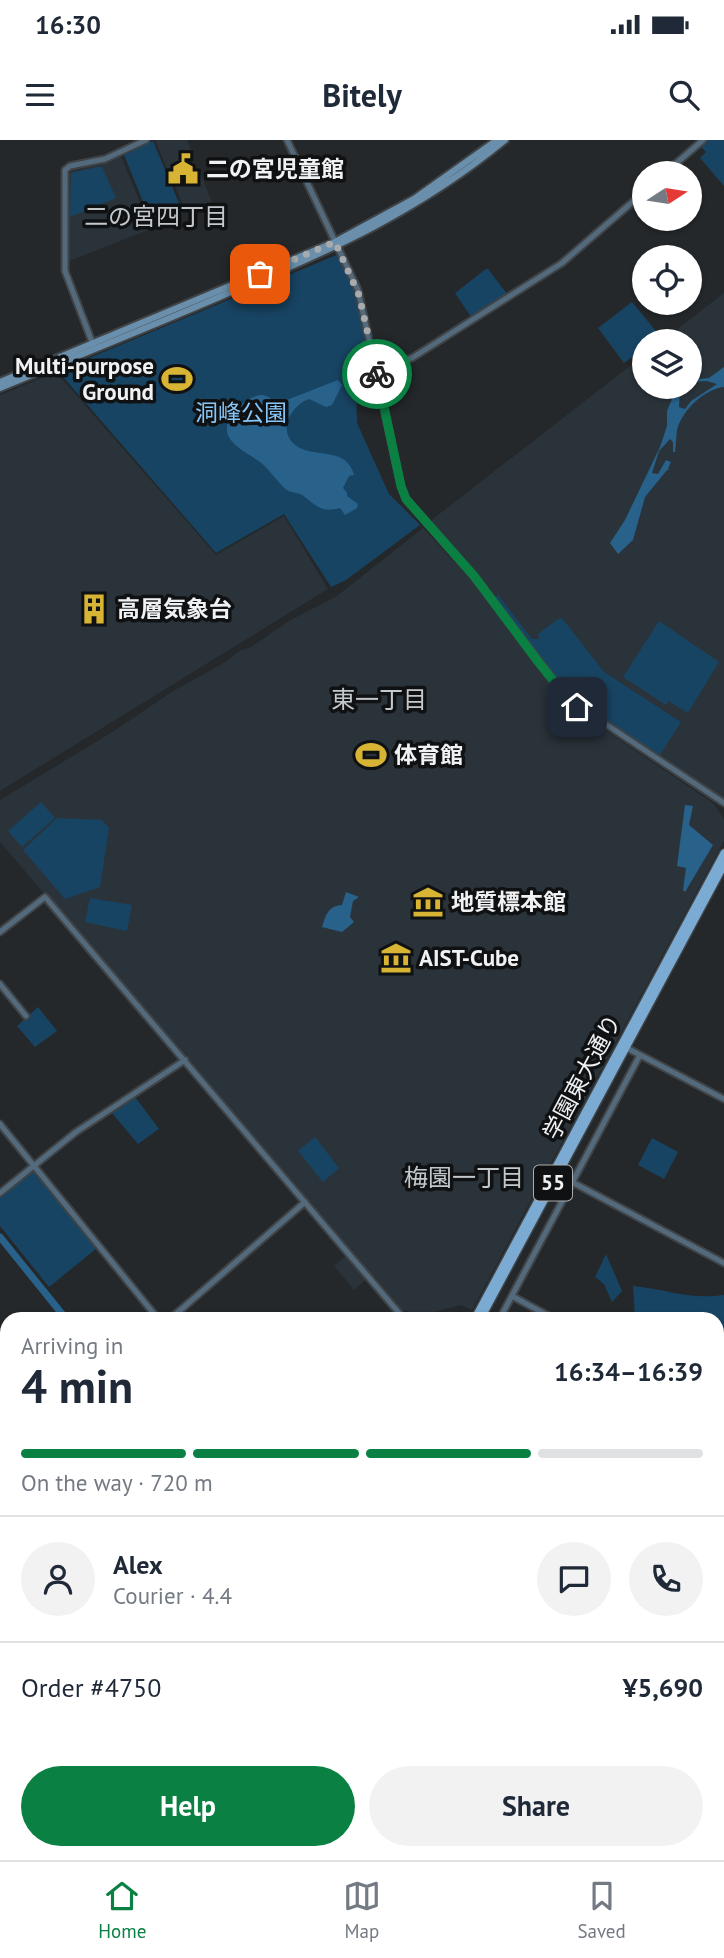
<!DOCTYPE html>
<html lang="en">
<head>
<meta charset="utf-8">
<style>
  body { margin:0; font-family:"PT Sans","Noto Sans JP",sans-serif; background:#f2f2f3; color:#1f2937; height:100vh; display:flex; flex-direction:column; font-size:26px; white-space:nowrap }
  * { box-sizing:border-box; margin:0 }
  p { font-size:23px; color:#747a83 }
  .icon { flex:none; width:38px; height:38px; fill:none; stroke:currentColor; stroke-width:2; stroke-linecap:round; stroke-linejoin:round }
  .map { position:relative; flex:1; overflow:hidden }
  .panel { position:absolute; left:0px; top:1172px; width:724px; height:548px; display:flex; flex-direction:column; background:#fff; border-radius:21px 21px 0 0; box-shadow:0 2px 5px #0004 }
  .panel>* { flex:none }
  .needle { width:46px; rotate:78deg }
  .tools { position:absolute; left:632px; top:21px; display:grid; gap:14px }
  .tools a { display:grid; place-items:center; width:70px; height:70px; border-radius:50%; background:#fff; box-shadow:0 2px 5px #0004; font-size:35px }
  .pin { position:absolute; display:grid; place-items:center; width:60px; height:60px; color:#fff; margin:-30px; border-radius:14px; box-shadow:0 4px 10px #0006 }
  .courier { position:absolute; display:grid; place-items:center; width:70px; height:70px; margin:-35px; border:5px solid #0b8043; border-radius:50%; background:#fff; color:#222; box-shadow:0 2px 9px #0007 }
  .headline em { font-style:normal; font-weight:600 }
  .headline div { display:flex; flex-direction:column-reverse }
  .headline { display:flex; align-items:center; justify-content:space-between; height:119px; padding:0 21px }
  h1 { font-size:46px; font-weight:600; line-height:52px }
  .bar { display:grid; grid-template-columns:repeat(4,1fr); gap:10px 7px; align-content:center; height:84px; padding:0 21px }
  .bar i { height:9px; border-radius:5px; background:#e0e1e3 }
  .bar .current { background:#0b8043 }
  .bar p { grid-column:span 4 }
  .line { display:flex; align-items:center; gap:18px; padding:0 21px; border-top:2px solid #e0e1e3 }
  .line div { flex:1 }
  .round { display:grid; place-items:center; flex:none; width:74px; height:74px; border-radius:37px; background:#f2f2f3 }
  .button { display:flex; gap:14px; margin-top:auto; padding:14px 21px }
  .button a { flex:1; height:80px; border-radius:42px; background:#0b8043; color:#fff; font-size:28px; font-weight:600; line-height:80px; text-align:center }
  .button a+a { background:#f2f2f3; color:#1f2937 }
  .status { display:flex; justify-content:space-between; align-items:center; height:49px; padding:0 35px; background:#fff; direction:ltr }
  .status svg { height:19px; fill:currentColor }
  header { display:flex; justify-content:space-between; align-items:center; height:91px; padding:0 21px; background:#fff; font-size:32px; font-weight:600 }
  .dock { display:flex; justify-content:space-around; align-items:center; height:98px; border-top:2px solid #e0e1e3; background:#fff; font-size:19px; color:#747a83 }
  .dock a { display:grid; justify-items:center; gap:4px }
  .dock .current { color:#0b8043 }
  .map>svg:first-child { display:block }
</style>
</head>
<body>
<div class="status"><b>16:30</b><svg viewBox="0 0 49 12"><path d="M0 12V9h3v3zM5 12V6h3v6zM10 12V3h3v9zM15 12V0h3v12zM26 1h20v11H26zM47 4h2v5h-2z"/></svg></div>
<header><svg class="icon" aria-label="menu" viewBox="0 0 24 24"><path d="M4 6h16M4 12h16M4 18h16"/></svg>Bitely<svg class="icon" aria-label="search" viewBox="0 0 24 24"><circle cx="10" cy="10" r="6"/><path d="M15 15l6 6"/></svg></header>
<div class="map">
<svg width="724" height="1720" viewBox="0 0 724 1720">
  <rect width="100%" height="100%" fill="#24282b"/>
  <!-- built -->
  <path fill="#2a333a" d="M155 0H187L194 18 167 29Z
    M121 16 151 89 69 121V33L72 31 102 24Z
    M199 30 212 62 186 73 173 41Z
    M724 153V659L573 559 474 431 429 382 644 215V247H690V201H662Z
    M56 232 216 415 284 376 328 449 0 651V255Z
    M423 388 471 439 536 525 571 567 713 663 724 679V701L472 1170 461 1165 423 1175 402 1170 375 1137 372 1138 0 702V660L114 591 173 551 222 524 241 510 251 507 289 481 337 456Z
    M347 1115 367 1139 354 1150 334 1126Z
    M718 1394 724 1396V1481L718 1478Z"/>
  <!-- green -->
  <path fill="#184463" d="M707 0H724V46L700 18 706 12 700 6Z
    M153 1 183 73 153 86 124 15Z
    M97 27H102L116 58 70 77 71 33Z
    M339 114 355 148 367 199 368 215 356 249 357 283 389 354 420 385 346 440 331 447 284 374 216 413 58 231Z
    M486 129H488L507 154 471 177 455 153Z
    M632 162 660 196 653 201H644V208L624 223 598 188Z
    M498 455 532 499H539L538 494 558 479 562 478 604 532 681 582 660 615 578 563 569 555 495 458Z
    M659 481 719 522 689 571 686 572 669 561 666 565 623 537Z
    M41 662 55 678 22 707 8 691Z
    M57 678 102 680 109 688 100 747 65 759 23 710Z
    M90 758 132 765 127 791 85 782Z
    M38 867 57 891 35 907 17 886Z
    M135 957 159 989 138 1004 112 973Z
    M315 997 339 1028 323 1042 298 1011Z
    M652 998 678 1012 664 1039 638 1025Z
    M31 1031 36 1032 97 1108 49 1147 0 1086V1056Z
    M606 1114 622 1151 612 1162 604 1144 595 1137Z
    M633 1146C667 1149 687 1160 724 1155V1213L718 1214V1180L635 1179Z"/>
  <!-- water -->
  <path fill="#28628b" d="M724 227V247C705 249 682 270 677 290 676 297 676 305 675 312H673V302L670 299 659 311 652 333 658 334 666 320 671 322 668 329 669 330H667L645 357 633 400 618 414 610 403 625 380 660 307 667 286V271L677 247H680L679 267 685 269 691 261 717 244 707 241 690 242V240L709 238Z
    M338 240 342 245 332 265 326 267 309 259C290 266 276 293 298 307 317 318 347 307 354 335L349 336 343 348 347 353V356L358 364 357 368 345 375 340 368C320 373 318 366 302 355 297 352 291 353 287 350 282 347 268 328 260 322 252 316 236 308 230 299 218 281 243 258 260 255 268 254 272 261 279 263Z
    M685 665 693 666 689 685 713 705 685 752 683 750 686 728 677 726Z
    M346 752 359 757 353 761 350 777 354 782 342 792 322 787C326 775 328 766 342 765Z"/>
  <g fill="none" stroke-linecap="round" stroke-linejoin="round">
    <!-- river -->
    <path stroke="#28628b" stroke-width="7" d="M0 1097 67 1180"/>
    <!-- tertiary casing -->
    <g stroke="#404447" stroke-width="9">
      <path id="tertiary" d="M287 0 358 150 401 346 406 359 474 436 568 559 724 663
        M665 33 703 0
        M94 207 65 131V30L70 26 105 19 146 0
        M376 229 412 218 562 123 644 52
        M0 792 45 757 405 1180
        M0 844 26 876
        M625 907 724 959
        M0 984 159 1180
        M572 1042 724 1123
        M0 1053 76 992 185 920
        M512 1156 556 1180
        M169 1180 305 1062
        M499 1180 640 915
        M718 1247 724 1249
        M718 1389 724 1391
        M724 1516 718 1543 724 1570"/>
    </g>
    <!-- secondary casing -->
    <g stroke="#404447" stroke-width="10">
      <path id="secondary" d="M0 242 335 102 414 59 497 0
        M0 248C77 216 155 185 231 152 332 110 420 70 505 0
        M718 1613 724 1611
        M361 1720 383 1713"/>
    </g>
    <!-- primary casing -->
    <g stroke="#404447" stroke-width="10">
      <path id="primary" d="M474 1180 724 713
        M480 1180 724 725
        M0 1597 7 1592
        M0 1604 7 1599"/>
    </g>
    <!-- trunk casing -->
    <g stroke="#404447" stroke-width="11">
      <path id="trunk" d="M0 1292 7 1301
        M335 1713 340 1720"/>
    </g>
    <!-- tertiary -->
    <use href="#tertiary" stroke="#536a7c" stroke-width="5"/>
    <!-- secondary -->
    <use href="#secondary" stroke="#6a8fac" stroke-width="6"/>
    <!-- primary -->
    <use href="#primary" stroke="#7babd2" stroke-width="7"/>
    <!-- trunk -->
    <use href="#trunk" stroke="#83b8e3" stroke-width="8"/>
  </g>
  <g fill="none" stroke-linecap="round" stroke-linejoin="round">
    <!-- done -->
    <path stroke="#a8abad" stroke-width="7" stroke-dasharray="0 12.6" d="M260 134 335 102 359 155 377 234"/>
    <!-- route -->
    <path stroke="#0b8043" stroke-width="9" d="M377 234 401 346 406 359 474 436 539 523 568 559 577 567"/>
  </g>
  <!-- icons -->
  <defs>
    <g id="civic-bare" transform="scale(2.415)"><path d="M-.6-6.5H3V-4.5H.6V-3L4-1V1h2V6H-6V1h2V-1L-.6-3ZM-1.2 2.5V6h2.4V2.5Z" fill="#d7b434" stroke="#0f1112" stroke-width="2.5" paint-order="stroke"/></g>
    <g id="stadium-bare" transform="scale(2.415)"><path d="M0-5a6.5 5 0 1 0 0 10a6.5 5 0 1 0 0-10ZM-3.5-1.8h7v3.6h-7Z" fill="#d7b434" stroke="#0f1112" stroke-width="2.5" paint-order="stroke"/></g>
    <g id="building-bare" transform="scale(2.415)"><path d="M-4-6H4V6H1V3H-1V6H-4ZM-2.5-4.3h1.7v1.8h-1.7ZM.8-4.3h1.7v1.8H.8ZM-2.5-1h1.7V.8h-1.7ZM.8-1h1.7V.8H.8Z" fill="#d7b434" stroke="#0f1112" stroke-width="2.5" paint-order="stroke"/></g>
    <g id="museum-bare" transform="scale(2.415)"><path d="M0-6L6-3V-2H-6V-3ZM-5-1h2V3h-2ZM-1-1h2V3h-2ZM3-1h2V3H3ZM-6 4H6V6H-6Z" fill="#d7b434" stroke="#0f1112" stroke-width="2.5" paint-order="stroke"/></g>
  </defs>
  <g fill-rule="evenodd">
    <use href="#civic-bare" x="183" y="29"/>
    <use href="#stadium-bare" x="177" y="239"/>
    <use href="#building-bare" x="94" y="469"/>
    <use href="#stadium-bare" x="371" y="615"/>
    <use href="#museum-bare" x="428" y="762"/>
    <use href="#museum-bare" x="396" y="818"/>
  </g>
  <g text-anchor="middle" stroke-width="7" stroke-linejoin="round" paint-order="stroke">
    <!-- shield labels -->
    <rect fill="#0f1112" stroke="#acaeb0" stroke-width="2" x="534" y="1025.5" width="38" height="35" rx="5"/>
    <g font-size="21" font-weight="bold" fill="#eff1f3">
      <text x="553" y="1050">55</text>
    </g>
    <!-- poi labels -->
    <g font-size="23" font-weight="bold" fill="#eff1f3" stroke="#0f1112" text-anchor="start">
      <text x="206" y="37">二の宮児童館</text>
      <text x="154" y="234" text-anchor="end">Multi-purpose<tspan x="154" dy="26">Ground</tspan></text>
      <text x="117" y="477">高層気象台</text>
      <text x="394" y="623">体育館</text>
      <text x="451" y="770">地質標本館</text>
      <text x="419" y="826">AIST-Cube</text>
    </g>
    <!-- park labels -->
    <g font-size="23" fill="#88c7f9" stroke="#0f1112">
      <text x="241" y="281">洞峰公園</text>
    </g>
    <!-- street labels -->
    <g font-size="23" fill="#eff1f3" stroke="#0f1112">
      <text transform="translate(582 937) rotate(-62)" y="8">学園東大通り</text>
    </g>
    <!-- neighbourhood labels -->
    <g font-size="24" fill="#c3c8cc" stroke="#0f1112">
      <text x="156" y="85">二の宮四丁目</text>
      <text x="379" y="568">東一丁目</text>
      <text x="464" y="1046">梅園一丁目</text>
    </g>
  </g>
</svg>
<div class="tools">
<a><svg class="needle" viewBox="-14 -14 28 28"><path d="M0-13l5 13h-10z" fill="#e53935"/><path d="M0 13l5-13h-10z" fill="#747a83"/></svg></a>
<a><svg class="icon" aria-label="locate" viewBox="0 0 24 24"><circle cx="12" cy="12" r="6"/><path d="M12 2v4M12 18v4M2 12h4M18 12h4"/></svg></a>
<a><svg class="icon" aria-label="layers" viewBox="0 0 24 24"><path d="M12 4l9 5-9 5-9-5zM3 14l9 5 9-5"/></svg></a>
</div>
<div class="pin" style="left:260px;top:134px;background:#ea580c"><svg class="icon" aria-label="bag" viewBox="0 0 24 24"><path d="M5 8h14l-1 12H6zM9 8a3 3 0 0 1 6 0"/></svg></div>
<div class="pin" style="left:577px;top:567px;background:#1f2937"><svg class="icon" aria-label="home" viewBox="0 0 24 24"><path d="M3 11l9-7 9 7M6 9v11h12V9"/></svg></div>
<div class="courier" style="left:377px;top:234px"><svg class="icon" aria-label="bike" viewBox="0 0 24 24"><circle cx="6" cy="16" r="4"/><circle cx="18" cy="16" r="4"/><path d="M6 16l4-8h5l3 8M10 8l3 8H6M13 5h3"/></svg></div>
<section class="panel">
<div class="headline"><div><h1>4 min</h1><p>Arriving in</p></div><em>16:34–16:39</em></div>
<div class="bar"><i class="current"></i><i class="current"></i><i class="current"></i><i></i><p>On the way · 720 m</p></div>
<div class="line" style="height:126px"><a class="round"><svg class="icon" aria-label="person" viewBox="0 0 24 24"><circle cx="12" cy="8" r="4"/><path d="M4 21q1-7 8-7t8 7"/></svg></a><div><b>Alex</b><p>Courier · 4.4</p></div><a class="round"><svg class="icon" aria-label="chat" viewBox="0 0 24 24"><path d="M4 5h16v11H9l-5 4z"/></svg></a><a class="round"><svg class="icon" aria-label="phone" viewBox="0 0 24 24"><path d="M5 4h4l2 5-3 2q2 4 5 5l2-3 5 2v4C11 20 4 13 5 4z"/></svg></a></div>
<div class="line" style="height:91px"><div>Order #4750</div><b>¥5,690</b></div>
<div class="button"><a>Help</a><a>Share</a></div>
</section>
</div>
<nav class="dock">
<a class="current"><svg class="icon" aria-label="home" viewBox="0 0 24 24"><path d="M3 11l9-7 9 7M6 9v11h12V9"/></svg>Home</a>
<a><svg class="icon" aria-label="map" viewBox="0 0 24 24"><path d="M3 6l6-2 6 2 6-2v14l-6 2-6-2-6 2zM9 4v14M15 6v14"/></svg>Map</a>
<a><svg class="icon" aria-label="saved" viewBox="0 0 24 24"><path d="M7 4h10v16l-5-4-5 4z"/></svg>Saved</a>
</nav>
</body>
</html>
